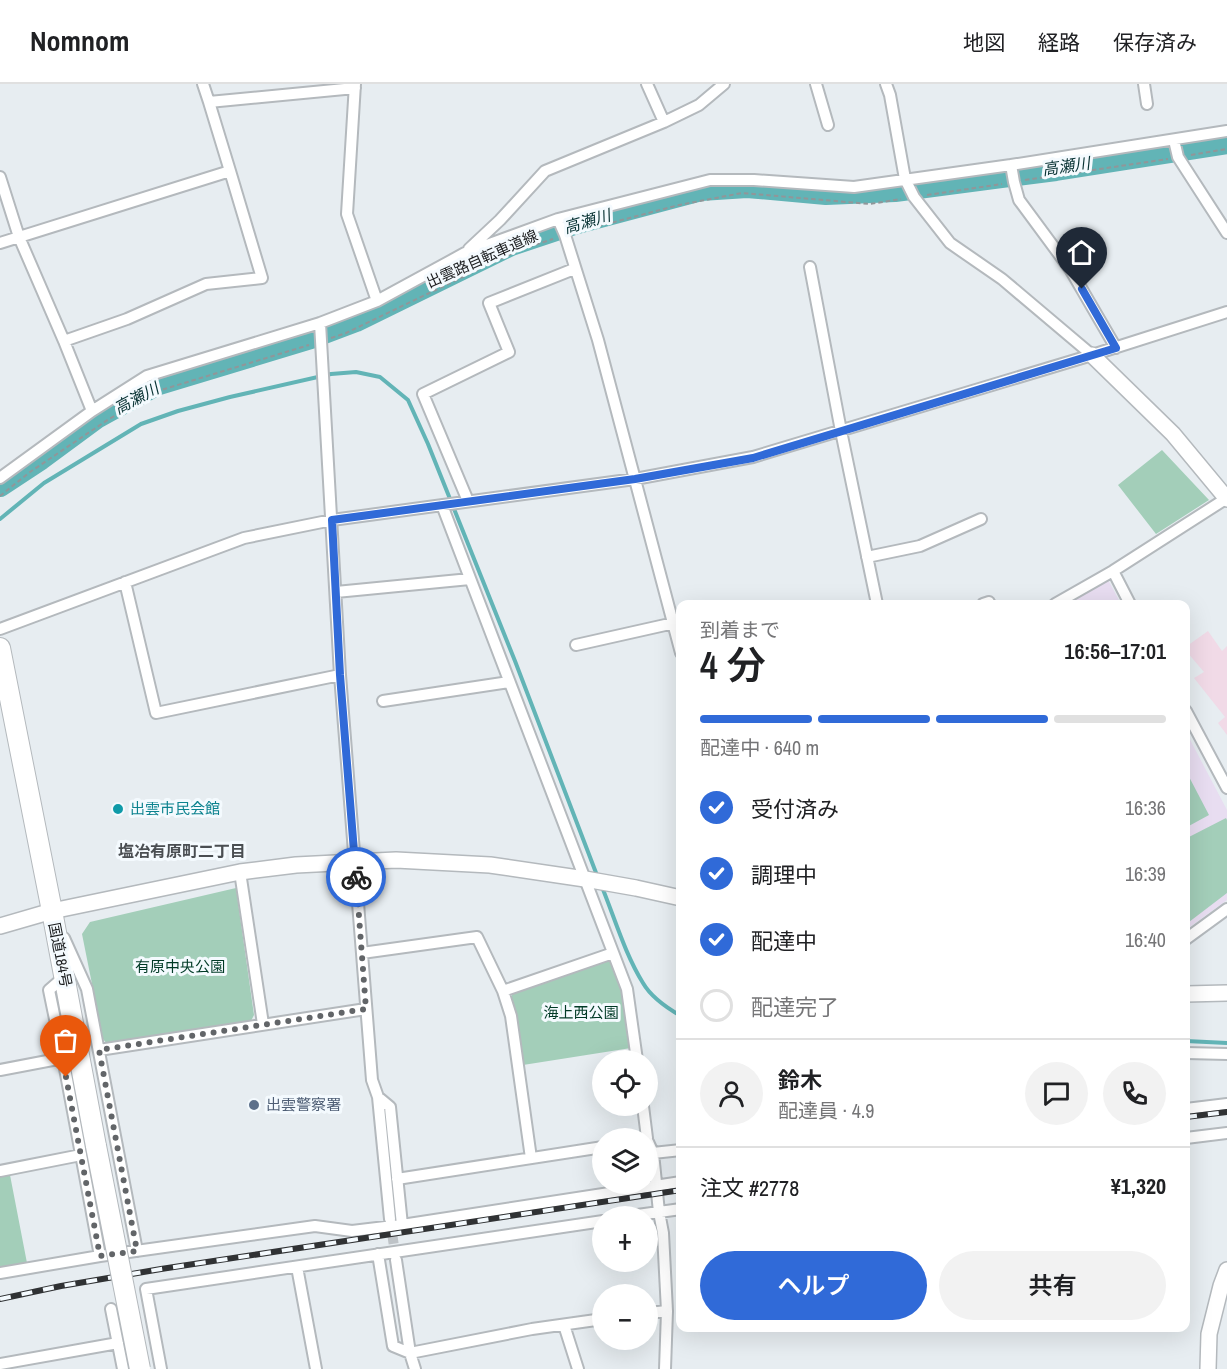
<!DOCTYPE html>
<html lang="ja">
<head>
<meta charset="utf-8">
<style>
  body { margin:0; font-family:"Archivo Narrow","Noto Sans JP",sans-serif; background:#f2f2f2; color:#202124; height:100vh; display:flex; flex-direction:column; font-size:22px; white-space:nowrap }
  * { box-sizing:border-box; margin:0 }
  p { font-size:20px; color:#757577 }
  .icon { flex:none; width:33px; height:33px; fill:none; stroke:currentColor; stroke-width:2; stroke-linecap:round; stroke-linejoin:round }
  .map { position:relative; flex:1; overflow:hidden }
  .sheet { position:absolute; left:676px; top:516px; width:514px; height:732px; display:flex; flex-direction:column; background:#fff; border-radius:12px; box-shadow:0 6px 24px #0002 }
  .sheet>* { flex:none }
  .buttons { position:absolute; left:592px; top:966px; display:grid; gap:12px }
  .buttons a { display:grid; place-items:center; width:66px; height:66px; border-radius:50%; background:#fff; box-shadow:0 6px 24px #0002; font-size:30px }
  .pin { position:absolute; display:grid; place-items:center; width:51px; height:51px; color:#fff; margin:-62px -26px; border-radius:50% 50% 50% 0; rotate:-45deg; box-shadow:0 0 6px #0007 }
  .pin .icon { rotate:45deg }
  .courier { position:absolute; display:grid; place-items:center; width:60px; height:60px; margin:-30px; border:4px solid #306ad8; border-radius:50%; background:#fff; color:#222; box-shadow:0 2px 8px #0007 }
  .head em { font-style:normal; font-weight:600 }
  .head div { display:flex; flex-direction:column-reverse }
  .head { display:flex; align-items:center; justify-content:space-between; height:102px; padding:0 24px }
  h1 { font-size:39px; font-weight:600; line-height:45px }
  .bar { display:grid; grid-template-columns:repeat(4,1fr); gap:9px 6px; align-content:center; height:72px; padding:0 24px }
  .bar i { height:8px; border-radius:4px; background:#e0e0e0 }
  .bar .on { background:#306ad8 }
  .bar p { grid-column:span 4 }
  .line { display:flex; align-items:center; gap:15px; padding:0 24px; border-top:2px solid #e0e0e0 }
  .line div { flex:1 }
  .round { display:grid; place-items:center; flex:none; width:63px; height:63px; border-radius:32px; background:#f2f2f2 }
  ol { padding:0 24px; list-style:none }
  li { display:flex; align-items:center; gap:18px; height:66px }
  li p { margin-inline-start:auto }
  li .icon { padding:6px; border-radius:50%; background:#306ad8; color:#fff; stroke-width:4 }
  li:last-child { color:#757577 }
  li i { width:33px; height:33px; border:3px solid #e0e0e0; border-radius:50% }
  .action { display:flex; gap:12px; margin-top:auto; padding:12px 24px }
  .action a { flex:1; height:69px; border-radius:36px; background:#306ad8; color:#fff; font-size:24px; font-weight:600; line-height:69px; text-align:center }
  .action a+a { background:#f2f2f2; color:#202124 }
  header { display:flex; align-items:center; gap:36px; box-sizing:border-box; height:84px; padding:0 30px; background:#fff; border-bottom:2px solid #e0e0e0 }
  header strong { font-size:28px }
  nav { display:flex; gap:33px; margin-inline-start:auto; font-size:21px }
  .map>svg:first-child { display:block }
</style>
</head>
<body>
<header>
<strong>Nomnom</strong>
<nav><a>地図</a><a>経路</a><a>保存済み</a></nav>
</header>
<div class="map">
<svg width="1227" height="1285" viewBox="0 0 1227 1285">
  <rect width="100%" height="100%" fill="#e7edf1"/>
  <!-- education -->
  <path fill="#e8ddf1" d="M1106 492 1121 520H1047Z
    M1186 648 1227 726V816L1187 845Z"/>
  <!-- medical -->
  <path fill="#f1dae7" d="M1208 547 1222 567 1227 562V651L1218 639 1225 633 1194 594 1204 588 1187 568V562Z"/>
  <!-- green -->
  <path fill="#a3ceb9" d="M1162 366 1209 416 1156 450 1118 401Z
    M1186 687 1209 731 1187 743H1186Z
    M1226 734 1227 736V809L1189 838 1186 829 1187 754Z
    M236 804 254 931 251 937 107 960 103 955 82 850 90 838Z
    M608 875 613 878 624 905 631 964 523 981 517 933 511 913 513 908Z
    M10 1091 27 1179 0 1183V1093Z"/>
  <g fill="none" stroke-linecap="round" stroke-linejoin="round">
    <!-- stream -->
    <path stroke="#62b4b6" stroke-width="4" d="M0 435 44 399 141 340 178 327 230 313 331 290 356 288 380 293 408 316 428 360 515 577 598 794
      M602 803C615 835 625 870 643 899 651 913 667 924 681 932
      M1186 957 1227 959"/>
    <!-- river -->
    <path stroke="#62b4b6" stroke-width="22" d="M0 402 41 375 98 333 156 301 311 254 356 237 511 161 577 139 701 106 747 103 826 110 895 107 1056 86 1227 59"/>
    <!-- street-tunnel -->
    <path stroke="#bec3c7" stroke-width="10" stroke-dasharray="10 5" stroke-linecap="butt" d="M390 1135 396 1176"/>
    <!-- street casing -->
    <g stroke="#b4b9bd" stroke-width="14">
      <path id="street" d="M203 0 209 18
        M355 0 347 130 377 217
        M647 0 664 38
        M816 0 828 41
        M886 0 890 11 905 95 914 113 950 159 1002 195 1092 271
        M1144 0 1147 20
        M1174 56 1178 73 1227 149
        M1011 81 1014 98 1019 116 1070 185 1116 264
        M0 93 19 153 64 257 92 327
        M558 135 565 151 598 256 681 569
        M0 159 230 87 209 18 355 4
        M469 165 500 136 545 87 664 38 699 21 724 0
        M810 183 841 347 877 520
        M320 239 340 591 372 996 378 1013 390 1135
        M64 257 127 235 206 200 262 194 230 87
        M0 394 92 327 147 292 320 239 377 217 465 169 558 135 710 96H754L854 103 1011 81 1227 47
        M468 417 423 310 509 268 489 219 574 185
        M442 421 627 905 637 976
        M867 473 920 462 981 435
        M1113 487 1130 520
        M125 498 156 629 340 591
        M336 508 470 495
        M983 520 989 518
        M1055 520 1113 487 1227 414
        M0 545 244 454 332 436 635 395 753 373 1092 271 1227 228
        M576 561 674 539
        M383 617 509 598
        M1186 627 1227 704
        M240 788 263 940
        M64 854 87 905 137 1167
        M1186 855 1227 825
        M362 869 477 853 503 907 511 932 531 1074
        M503 907 613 869
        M99 966 366 925
        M1186 969 1227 970
        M63 974 49 906 64 893
        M0 986 63 974 100 1172
        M378 1013 390 1023 402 1141
        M643 1022 647 1054
        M1186 1025 1227 1020
        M1186 1054 1227 1049
        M648 1058 653 1069 659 1128 663 1149 667 1227 665 1285
        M653 1069 681 1066
        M0 1087 81 1071
        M397 1095 603 1063
        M630 1132 681 1125
        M378 1170 393 1262 410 1269 532 1245 603 1235
        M396 1176 410 1269 415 1285
        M297 1183 316 1285
        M0 1189 100 1172 315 1142 352 1147 402 1141 681 1098
        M111 1225 123 1285
        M648 1229 667 1227
        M564 1241 578 1285
        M0 1280 118 1259
        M161 1285 146 1205 603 1137"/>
    </g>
    <!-- secondary casing -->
    <g stroke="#b4b9bd" stroke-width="18">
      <path id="secondary" d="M1092 271 1173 350 1227 415
        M0 842 52 827 240 788 296 781 355 778 396 776 490 781 585 795 636 804 681 814
        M1186 910 1227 909
        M1208 1285 1209 1250 1221 1202 1227 1186"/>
    </g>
    <!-- highway casing -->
    <g stroke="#b4b9bd" stroke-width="22">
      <path id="highway" d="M0 564 52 827 96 1062"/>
    </g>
    <!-- path -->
    <path stroke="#919699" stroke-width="2" stroke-dasharray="4.5 3" stroke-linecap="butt" d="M1191 71 1227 65
      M1025 96 1168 75
      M927 111 1002 100
      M576 148 679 121 742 109 870 120 901 115
      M331 254 346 249 519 166 553 155
      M0 412 30 388 109 335 158 307 309 261"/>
    <!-- street -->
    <use href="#street" stroke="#fff" stroke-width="10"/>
    <!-- secondary -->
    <use href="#secondary" stroke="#fff" stroke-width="15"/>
    <!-- highway -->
    <use href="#highway" stroke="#fff" stroke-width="20"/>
    <!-- rail casing -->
    <g stroke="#303234" stroke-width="6">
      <path id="rail" d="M1186 1033 1227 1028
        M0 1215 61 1202 161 1185 681 1106"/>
    </g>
    <!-- rail -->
    <use href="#rail" stroke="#f4fafe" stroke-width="4" stroke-dasharray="11" stroke-linecap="butt"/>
    <!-- highway-bridge casing -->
    <g stroke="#b4b9bd" stroke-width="22" stroke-linecap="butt">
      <path id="highway-bridge" d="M96 1062 140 1285"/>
    </g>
    <!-- highway-bridge -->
    <use href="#highway-bridge" stroke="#fff" stroke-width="20"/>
  </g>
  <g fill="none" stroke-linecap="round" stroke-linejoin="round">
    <!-- done -->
    <path stroke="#626568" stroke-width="6" stroke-dasharray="0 10.8" d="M66 993 100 1172 137 1167 99 966 366 925 356 793"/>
    <!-- route -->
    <path stroke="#306ad8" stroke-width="8" d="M356 793 340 591 332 436 635 395 753 374 1116 264 1082 205"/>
  </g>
  <!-- markers -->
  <circle fill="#0f9aa8" stroke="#f4fafe" stroke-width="2" cx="118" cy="725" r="6"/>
  <circle fill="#5c6f8a" stroke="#f4fafe" stroke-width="2" cx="254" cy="1021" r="6"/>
  <g text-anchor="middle" stroke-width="6" stroke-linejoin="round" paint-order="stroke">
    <!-- street labels -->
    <g font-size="15" fill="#1a1c1e" stroke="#f4fafe">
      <text transform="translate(482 175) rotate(-24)" y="5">出雲路自転車道線</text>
      <text transform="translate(60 871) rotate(79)" y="5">国道184号</text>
    </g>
    <!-- culture labels -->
    <g font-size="15" fill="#0d838f" stroke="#f4fafe" text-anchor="start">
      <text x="130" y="730">出雲市民会館</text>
    </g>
    <!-- park labels -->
    <g font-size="15" fill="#013a26" stroke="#f4fafe">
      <text x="180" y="888">有原中央公園</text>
      <text x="581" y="934">海上西公園</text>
    </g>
    <!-- service labels -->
    <g font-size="15" fill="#4e5e75" stroke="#f4fafe" text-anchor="start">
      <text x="266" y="1026">出雲警察署</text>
    </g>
    <!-- water labels -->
    <g font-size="16" font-style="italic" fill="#083233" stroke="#f4fafe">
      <text transform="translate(1066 82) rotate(-8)" y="6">高瀬川</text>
      <text transform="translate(587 137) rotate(-16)" y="6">高瀬川</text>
      <text transform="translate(136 314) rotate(-28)" y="6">高瀬川</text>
    </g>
    <!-- neighbourhood labels -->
    <g font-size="16" font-weight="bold" fill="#4a4e52" stroke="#f4fafe">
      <text x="182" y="773">塩冶有原町二丁目</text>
    </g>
  </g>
</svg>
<div class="buttons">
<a><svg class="icon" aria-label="locate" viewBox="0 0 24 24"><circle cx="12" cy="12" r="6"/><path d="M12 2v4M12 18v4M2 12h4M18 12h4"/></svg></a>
<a><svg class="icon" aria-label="layers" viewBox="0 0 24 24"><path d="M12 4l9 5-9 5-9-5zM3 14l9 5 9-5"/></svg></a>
<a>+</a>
<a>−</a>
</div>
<div class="pin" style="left:66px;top:993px;background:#ea580c"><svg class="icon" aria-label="bag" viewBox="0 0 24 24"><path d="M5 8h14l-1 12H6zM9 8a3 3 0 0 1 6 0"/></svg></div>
<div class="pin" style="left:1082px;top:205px;background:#1f2937"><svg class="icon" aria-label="home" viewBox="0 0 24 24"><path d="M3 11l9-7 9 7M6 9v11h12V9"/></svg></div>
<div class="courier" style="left:356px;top:793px"><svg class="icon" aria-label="bike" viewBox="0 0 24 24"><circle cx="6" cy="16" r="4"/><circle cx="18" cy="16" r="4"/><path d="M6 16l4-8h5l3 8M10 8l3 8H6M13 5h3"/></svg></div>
<section class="sheet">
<div class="head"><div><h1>4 分</h1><p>到着まで</p></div><em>16:56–17:01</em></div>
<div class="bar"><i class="on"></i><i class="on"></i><i class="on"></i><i></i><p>配達中 · 640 m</p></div>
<ol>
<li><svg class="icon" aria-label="check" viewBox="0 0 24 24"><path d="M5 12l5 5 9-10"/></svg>受付済み<p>16:36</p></li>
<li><svg class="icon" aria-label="check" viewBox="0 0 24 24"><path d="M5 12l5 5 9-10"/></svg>調理中<p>16:39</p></li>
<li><svg class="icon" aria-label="check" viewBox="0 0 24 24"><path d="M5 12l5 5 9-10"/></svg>配達中<p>16:40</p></li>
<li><i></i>配達完了</li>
</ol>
<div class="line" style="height:108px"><a class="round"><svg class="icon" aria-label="person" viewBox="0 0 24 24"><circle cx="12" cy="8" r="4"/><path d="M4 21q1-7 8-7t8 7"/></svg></a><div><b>鈴木</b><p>配達員 · 4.9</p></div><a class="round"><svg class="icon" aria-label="chat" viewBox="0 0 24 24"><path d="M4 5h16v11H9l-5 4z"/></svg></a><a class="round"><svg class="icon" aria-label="phone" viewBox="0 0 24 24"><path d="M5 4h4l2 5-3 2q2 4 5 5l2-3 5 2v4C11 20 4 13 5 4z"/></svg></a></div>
<div class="line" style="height:78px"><div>注文 #2778</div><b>¥1,320</b></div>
<div class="action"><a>ヘルプ</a><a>共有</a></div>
</section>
</div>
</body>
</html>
